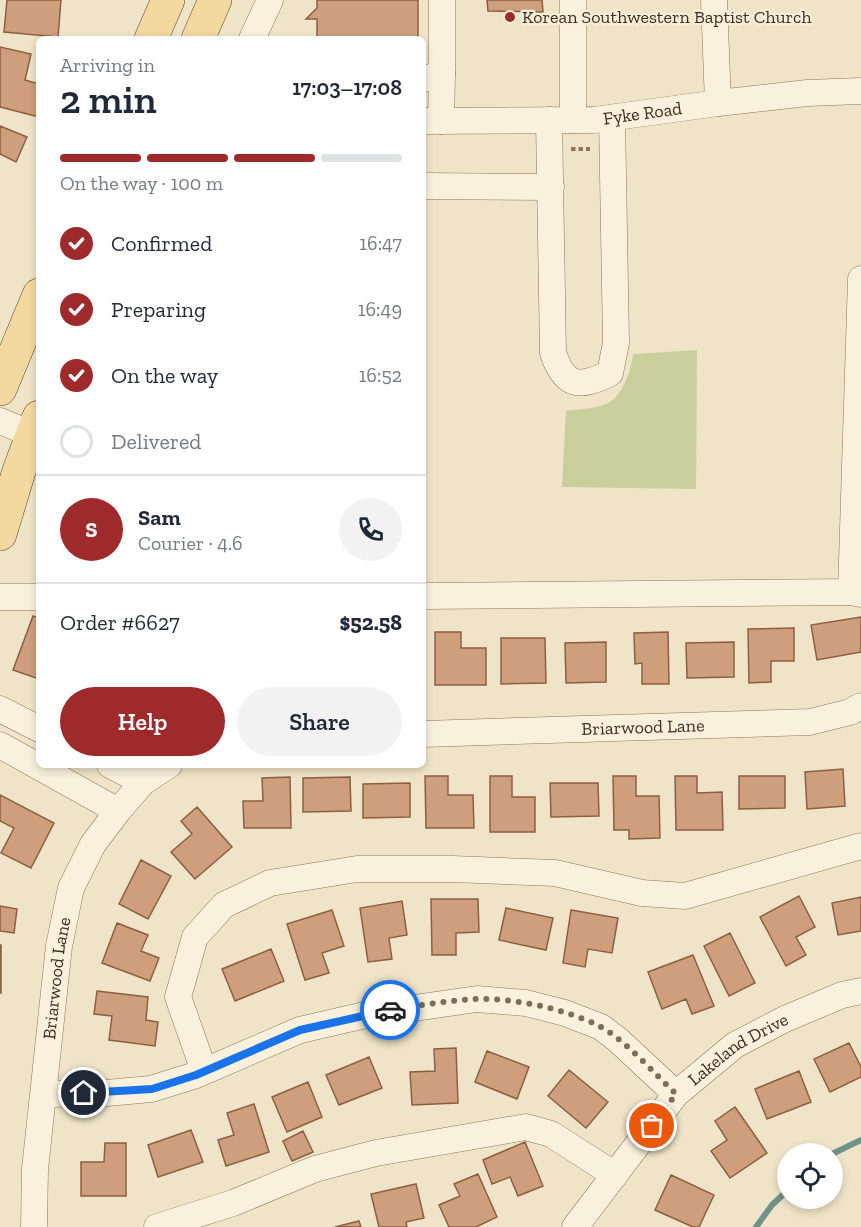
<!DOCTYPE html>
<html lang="en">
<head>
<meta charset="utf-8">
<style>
  body { margin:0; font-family:"Zilla Slab",serif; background:#f2f2f3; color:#1f2937; height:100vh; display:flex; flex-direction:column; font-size:22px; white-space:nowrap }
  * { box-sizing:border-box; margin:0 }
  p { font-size:20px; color:#747a83 }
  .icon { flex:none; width:33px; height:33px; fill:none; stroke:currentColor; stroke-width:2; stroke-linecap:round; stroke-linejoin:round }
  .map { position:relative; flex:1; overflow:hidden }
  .drawer { position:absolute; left:36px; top:36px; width:390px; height:732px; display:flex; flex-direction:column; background:#fff; border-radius:9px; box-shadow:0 3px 9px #0003 }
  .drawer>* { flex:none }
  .buttons { position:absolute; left:777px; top:1143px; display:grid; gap:12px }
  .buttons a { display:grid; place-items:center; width:66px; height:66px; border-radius:50%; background:#fff; box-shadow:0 3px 9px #0003; font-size:30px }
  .pin { position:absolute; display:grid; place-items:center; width:51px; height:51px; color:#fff; margin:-26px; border:3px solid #fff; border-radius:50%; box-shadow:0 2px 6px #0007 }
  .courier { position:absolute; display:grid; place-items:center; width:60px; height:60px; margin:-30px; border:4px solid #1a73e8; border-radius:50%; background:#fff; color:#222; box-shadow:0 2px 8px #0007 }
  .summary em { font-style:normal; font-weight:600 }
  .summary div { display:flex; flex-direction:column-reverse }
  .summary { display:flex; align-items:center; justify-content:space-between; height:102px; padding:0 24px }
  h1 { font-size:39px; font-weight:600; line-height:45px }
  .bar { display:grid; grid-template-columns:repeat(4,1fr); gap:9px 6px; align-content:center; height:72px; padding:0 24px }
  .bar i { height:8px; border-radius:4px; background:#e0e1e3 }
  .bar .on { background:#9e2a2b }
  .bar p { grid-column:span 4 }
  .line { display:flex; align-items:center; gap:15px; padding:0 24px; border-top:2px solid #e0e1e3 }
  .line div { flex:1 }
  .round { display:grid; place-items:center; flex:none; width:63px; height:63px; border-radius:32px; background:#f2f2f3 }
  ol { padding:0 24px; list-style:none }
  li { display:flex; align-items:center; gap:18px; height:66px }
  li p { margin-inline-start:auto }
  li .icon { padding:6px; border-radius:50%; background:#9e2a2b; color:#fff; stroke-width:4 }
  li:last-child { color:#747a83 }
  li i { width:33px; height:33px; border:3px solid #e0e1e3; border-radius:50% }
  .button { display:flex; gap:12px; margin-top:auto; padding:12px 24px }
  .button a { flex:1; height:69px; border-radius:36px; background:#9e2a2b; color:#fff; font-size:24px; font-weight:600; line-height:69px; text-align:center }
  .button a+a { background:#f2f2f3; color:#1f2937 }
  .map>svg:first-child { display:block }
</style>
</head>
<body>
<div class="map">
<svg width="861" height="1227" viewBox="0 0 861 1227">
  <rect width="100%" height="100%" fill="#f0e4c8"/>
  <!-- green -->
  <path fill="#c9cf9b" d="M697 350 696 489 562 487 566 411C578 409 592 409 604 405 622 399 631 371 633 354Z"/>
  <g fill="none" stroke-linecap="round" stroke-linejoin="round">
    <!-- stream -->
    <path stroke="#6f938a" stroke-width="6" d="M832 1154 861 1140
      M756 1227 772 1205 788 1190"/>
  </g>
  <!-- building -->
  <path fill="#cf9f7d" stroke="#8d5f41" stroke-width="1.5" d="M7 0H61L58 37 4 32Z
    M317 0H418V39H317V19H306L317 8Z
    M487 0H542L543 12 488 11Z
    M0 47 31 54 25 80 39 84V117L0 107Z
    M0 126 27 137 16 162 0 154Z
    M33 616 39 618V679L13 670Z
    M861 617V652L817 660 811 625Z
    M794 628V661H771V682L749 683 748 629Z
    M435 632H461V648H486V685H435Z
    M668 632 669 684H642V663L635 664 634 633Z
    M501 638H545L546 683 501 684Z
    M606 642V682L566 683 565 643Z
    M734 642V677L687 678 686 643Z
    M843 769 845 806 807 809 805 772Z
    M425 776H448V795H473L474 828H426Z
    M490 776H512V797H535V832H490Z
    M613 776H636V796H659L660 838 629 839V830H614Z
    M675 776H697V793L722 792 723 830H676Z
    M739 776H785V808L739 809Z
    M290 777 291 828H244L243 801H263L262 778Z
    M350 777 351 811 303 812V778Z
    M410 783V817L363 818V784Z
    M550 783H598L599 816 551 817Z
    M0 795 54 823 31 868 1 853 14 828 0 821Z
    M197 807 232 847 195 879 171 852 192 834 181 821Z
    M141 860 171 876 148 919 119 904Z
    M799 896 815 927 796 937 806 955 786 966 760 917Z
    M861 897V931L838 935 832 903Z
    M431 899H478L479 932 456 933V955H432Z
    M402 901 407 935 389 938 392 959 368 962 360 908Z
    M0 906 17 909 14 933 0 931Z
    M506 908 553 918 546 950 499 940Z
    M332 910 344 946 322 953 329 973 305 980 287 924Z
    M571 910 618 918 612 953 588 949 585 967 563 963Z
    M117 923 148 935 141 951 159 958 150 981 102 963Z
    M730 933 755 983 729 996 704 946Z
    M0 945H1V993H0Z
    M271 949 284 981 235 1001 222 969Z
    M693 955 714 1006 692 1014 686 999 662 1009 648 972Z
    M97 991 148 997 146 1020 158 1022 155 1046 109 1040 112 1016 94 1014Z
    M849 1043 861 1067V1077L830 1092 814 1059Z
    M456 1048 458 1103 412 1105 410 1072 435 1071 434 1049Z
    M487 1051 529 1067 517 1099 475 1082Z
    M369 1057 382 1088 339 1105 326 1075Z
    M569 1070 608 1102 586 1128 548 1096Z
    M799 1071 811 1102 767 1119 755 1089Z
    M308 1082 322 1117 287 1132 272 1097Z
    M254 1104 269 1152 226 1166 218 1140 234 1135 227 1113Z
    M735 1107 767 1153 730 1178 711 1151 727 1140 715 1121Z
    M191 1130 203 1162 158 1177 148 1145Z
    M303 1131 313 1152 292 1161 283 1141Z
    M525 1142 543 1186 518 1196 510 1177 492 1184 483 1160Z
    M105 1143H126V1196H81V1162H104Z
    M478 1174 497 1217 476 1227H449L439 1205 460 1196 454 1184Z
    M671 1175 714 1195 699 1227H693L655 1210Z
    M416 1184 424 1218 406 1222 407 1227H379L371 1194Z
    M359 1221 361 1227H335Z"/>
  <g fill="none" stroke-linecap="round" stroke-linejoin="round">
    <!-- minor casing -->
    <g stroke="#8d765c" stroke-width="27">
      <g id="minor">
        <path d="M714 0 718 103"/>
        <path d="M252 39 270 0"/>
        <path d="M423 79 442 74V0"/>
        <path d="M549 120 553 353C565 388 580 388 610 373L616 343 612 118"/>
        <path d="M573 120V0"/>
        <path id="s1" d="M423 121 594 120 718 103 807 93 861 91"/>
        <path d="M441 121 442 74"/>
        <path d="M423 186 551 187"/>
        <path d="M0 421 32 434"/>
        <path d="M851 592 861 279"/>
        <path d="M423 596 851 592 861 594"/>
        <path d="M0 597H39"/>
        <path d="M0 709 39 729"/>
        <path id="s2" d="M423 734 810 722 850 712 861 706"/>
        <path d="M0 745 118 811"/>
        <path d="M110 765 143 782"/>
        <path d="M204 1071 178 997 195 937 224 905 270 883 357 869H452L555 873 642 893 685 896 861 846"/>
        <path d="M44 1094 107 1093 151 1089 196 1075 300 1030 365 1015 477 999 526 1003 565 1013 601 1027 618 1040 676 1094"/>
        <path id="s3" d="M34 1227 35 1169 59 946 71 888 93 844 118 811 143 782 169 765"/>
        <path d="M157 1227 233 1203 315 1169 376 1153 526 1127 551 1134 615 1175"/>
        <path id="s4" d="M575 1227 676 1094 735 1045 785 1019 842 995 861 991"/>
      </g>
    </g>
    <!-- major casing -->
    <g stroke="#5b4430" stroke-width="34">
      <path id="major" d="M151 39 168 0
        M198 39 215 0
        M0 389 39 295
        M0 534 19 471 39 417"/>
    </g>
    <!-- path -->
    <path stroke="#8d765c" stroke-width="4" stroke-dasharray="4.5 3" stroke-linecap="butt" d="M571 149H590"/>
    <!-- minor -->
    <use href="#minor" stroke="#faf1dc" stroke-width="26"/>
    <!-- major -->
    <use href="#major" stroke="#f3d9a0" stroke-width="33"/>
  </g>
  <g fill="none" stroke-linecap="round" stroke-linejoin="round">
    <!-- done -->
    <path stroke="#7c6e5b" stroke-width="6" stroke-dasharray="0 10.8" d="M390 1010C418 1006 448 1000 476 999 515 998 567 1009 601 1027 624 1039 656 1075 676 1094L652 1126"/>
    <!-- route -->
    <path stroke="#1a73e8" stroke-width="8" d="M84 1093 152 1089 196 1075 300 1030 390 1010"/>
  </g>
  <!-- markers -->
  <circle fill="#9e2a2b" stroke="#f7eed8" stroke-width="2" cx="510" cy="17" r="6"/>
  <g text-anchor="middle" stroke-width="4.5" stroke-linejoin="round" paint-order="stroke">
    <!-- poi labels -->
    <g font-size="18" fill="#3d2e20" stroke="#f7eed8" text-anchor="start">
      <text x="522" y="23">Korean Southwestern Baptist Church</text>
    </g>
    <!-- street labels -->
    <g font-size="18" fill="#3d2e20" stroke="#f7eed8">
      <text dy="6" stroke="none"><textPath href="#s1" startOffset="220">Fyke Road</textPath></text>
      <text dy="6" stroke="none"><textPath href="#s2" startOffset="220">Briarwood Lane</textPath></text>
      <text dy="6" stroke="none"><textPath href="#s3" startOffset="250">Briarwood Lane</textPath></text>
      <text dy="6" stroke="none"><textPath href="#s4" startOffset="244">Lakeland Drive</textPath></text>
    </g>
  </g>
</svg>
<div class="buttons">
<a><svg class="icon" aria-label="locate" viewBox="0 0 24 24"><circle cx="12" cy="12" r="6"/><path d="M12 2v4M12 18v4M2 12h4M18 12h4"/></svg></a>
</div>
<div class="pin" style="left:652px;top:1126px;background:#ea580c"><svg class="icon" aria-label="bag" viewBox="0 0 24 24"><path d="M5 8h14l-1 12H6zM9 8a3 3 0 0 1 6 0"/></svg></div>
<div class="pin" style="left:84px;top:1093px;background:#1f2937"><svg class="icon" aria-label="home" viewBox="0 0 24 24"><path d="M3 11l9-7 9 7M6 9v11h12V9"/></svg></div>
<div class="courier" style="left:390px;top:1010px"><svg class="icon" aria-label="car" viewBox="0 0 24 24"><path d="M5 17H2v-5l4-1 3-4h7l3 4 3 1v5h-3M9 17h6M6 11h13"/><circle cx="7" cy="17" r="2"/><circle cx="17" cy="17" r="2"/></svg></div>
<section class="drawer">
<div class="summary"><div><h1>2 min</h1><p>Arriving in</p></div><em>17:03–17:08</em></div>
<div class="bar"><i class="on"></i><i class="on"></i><i class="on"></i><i></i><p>On the way · 100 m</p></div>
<ol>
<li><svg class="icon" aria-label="check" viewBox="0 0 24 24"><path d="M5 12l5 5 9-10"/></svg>Confirmed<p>16:47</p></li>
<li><svg class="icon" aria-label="check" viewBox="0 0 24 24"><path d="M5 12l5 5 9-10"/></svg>Preparing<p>16:49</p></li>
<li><svg class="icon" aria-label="check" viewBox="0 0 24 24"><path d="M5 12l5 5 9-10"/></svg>On the way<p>16:52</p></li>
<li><i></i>Delivered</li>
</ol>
<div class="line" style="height:108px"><b class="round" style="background:#9e2a2b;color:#fff">S</b><div><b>Sam</b><p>Courier · 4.6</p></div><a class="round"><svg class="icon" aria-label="phone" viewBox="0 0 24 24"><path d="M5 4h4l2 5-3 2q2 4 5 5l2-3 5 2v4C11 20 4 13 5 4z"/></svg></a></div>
<div class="line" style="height:78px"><div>Order #6627</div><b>$52.58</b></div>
<div class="button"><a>Help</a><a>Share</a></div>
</section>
</div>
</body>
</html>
